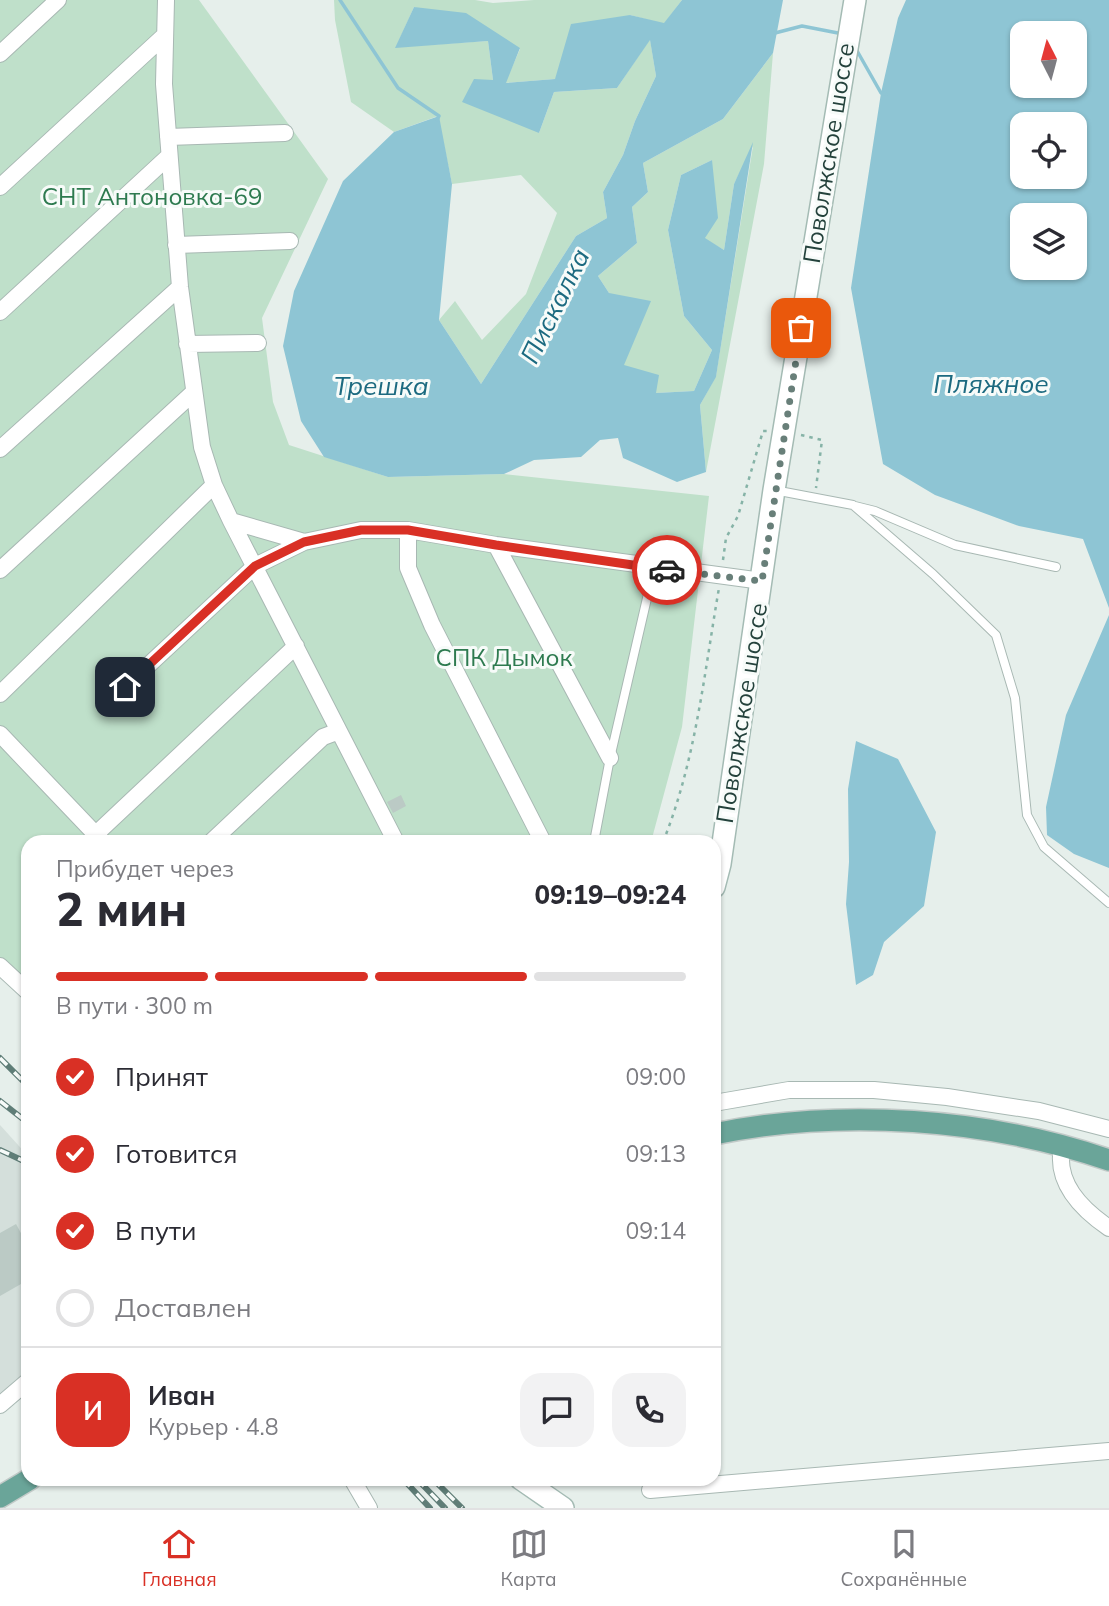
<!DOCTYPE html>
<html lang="ru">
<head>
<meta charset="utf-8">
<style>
  body { margin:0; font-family:Mulish,sans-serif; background:#f2f2f3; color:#2b2b33; height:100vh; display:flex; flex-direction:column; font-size:26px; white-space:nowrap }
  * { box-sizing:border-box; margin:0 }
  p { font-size:23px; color:#7c7c81 }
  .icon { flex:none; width:38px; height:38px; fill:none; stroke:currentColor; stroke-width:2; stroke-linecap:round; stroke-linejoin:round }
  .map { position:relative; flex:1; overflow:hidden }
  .side { position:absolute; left:21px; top:835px; width:700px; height:651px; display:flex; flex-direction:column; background:#fff; border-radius:21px; box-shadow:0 2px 5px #0004 }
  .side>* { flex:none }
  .needle { width:46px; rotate:354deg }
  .controls { position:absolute; left:1010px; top:21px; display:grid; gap:14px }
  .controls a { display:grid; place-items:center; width:77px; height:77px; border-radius:14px; background:#fff; box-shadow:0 2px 5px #0004; font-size:35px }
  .pin { position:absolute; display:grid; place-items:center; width:60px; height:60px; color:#fff; margin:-30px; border-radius:14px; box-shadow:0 4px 10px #0006 }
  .courier { position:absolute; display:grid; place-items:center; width:70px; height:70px; margin:-35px; border:5px solid #d93025; border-radius:50%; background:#fff; color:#222; box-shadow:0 2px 9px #0007 }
  .summary em { font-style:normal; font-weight:800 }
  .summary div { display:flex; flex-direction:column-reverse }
  .summary { display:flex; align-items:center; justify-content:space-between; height:119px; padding:0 35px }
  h1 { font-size:46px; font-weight:800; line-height:52px }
  .bar { display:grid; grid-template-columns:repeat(4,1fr); gap:10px 7px; align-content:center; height:84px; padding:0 35px }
  .bar i { height:9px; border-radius:5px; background:#e1e1e2 }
  .bar .selected { background:#d93025 }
  .bar p { grid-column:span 4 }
  .line { display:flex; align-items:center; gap:18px; padding:0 35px; border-top:2px solid #e1e1e2 }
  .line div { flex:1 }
  .round { display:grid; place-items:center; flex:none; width:74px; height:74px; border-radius:21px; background:#f2f2f3 }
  ol { padding:0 35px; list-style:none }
  li { display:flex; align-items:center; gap:21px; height:77px }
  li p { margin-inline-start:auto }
  li .icon { padding:7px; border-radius:50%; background:#d93025; color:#fff; stroke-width:4 }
  li:last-child { color:#7c7c81 }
  li i { width:38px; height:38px; border:4px solid #e1e1e2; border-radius:50% }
  .tabs { display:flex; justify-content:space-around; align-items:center; height:98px; border-top:2px solid #e1e1e2; background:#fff; font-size:19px; color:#7c7c81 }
  .tabs a { display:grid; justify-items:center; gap:4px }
  .tabs .selected { color:#d93025 }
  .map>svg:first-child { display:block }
</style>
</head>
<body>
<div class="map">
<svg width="1109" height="1508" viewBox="0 0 1109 1508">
  <rect width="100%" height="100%" fill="#e6efeb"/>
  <!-- built -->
  <path fill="#d4dfdb" d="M0 1125 28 1156V1395L0 1411Z"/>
  <!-- green -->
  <path fill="#bfe0ca" d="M0 0H199L328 179 262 318 273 402 289 445 388 477 504 474 709 496 682 727 651 842H28V994L0 966Z
    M334 0H475L493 3 534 0H682L664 24 630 15 555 79 505 83 520 49 414 7 396 47 488 41 493 80 539 133 554 92 617 88 650 39 656 76 635 121 623 155 603 192 607 218 576 236 481 384 439 320 455 301 482 340 526 294 557 213 521 175 452 184 438 116 394 132 351 102 335 20Z
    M773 53 764 164 706 472 700 405 716 376 753 146 734 184 724 250 705 239 712 160 681 175 668 230 684 316 712 350 694 391 656 393 623 365 609 293 598 276 637 243 632 207 648 192 643 163 723 119Z"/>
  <!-- water -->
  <path fill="#8ec5d4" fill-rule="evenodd" d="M682 0H783L773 53 723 119 643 163 648 192 632 207 637 243 598 276 609 293 651 301 624 365 659 375 656 393 694 391 712 350 684 316 668 230 681 175 712 160 718 218 705 238 724 250 734 184 753 142 716 377 700 405 706 472 677 482 623 458 618 438 600 440 581 457 534 460 504 474 388 477 324 457 301 421 283 346 294 291 343 181 394 132 439 116 452 184 439 320 481 384 576 236 607 218 603 192 623 155 635 121 656 76 650 40 617 88 554 92 539 133 462 102 474 79 493 80 488 41 395 48 414 7 466 13 520 48 506 83 555 79 571 24 630 15 664 23Z
    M906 0H1109V608L1083 539 1019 526 935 495 883 464 851 288 881 93 898 18ZM1074 33V86H1022V33ZM1074 124V177H1022V124ZM1022 215H1074V268H1022Z
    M1109 615V868L1074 854 1047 835 1046 807 1066 715Z
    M856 741 898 759 936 832 924 906 884 942 873 975 856 985 846 904 849 862 848 789Z"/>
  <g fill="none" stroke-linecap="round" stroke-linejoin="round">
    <!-- stream -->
    <path stroke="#8ec5d4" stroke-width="3.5" d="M340 0 398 88 439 116 437 120
      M775 33 802 26 843 34
      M856 49 881 93 886 94"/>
  </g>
  <!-- building -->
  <path fill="#bbcac5" d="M401 795 406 806 393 813 387 802Z
    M16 1224 28 1246V1280L0 1296V1233Z"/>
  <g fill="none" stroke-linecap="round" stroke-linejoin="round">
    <!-- service casing -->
    <g stroke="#a8b8b3" stroke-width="10">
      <path id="service" d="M774 490 853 505 933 574 996 635 1015 698 1027 815 1044 847 1109 903
        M855 506 875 511 955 545 1056 567
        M594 842 610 758 654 568"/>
    </g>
    <!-- minor casing -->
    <g stroke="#a8b8b3" stroke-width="18">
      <path id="minor" d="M166 0 164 84 180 287 202 447 214 485 231 521 396 842
        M0 54 58 0
        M168 137 285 133
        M0 187 165 35
        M176 245 290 241
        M0 312 169 156
        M187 344 258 343
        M0 449 180 287
        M231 521 304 542
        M408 530V568L432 625 543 842
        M496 545 610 758
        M0 570 194 392
        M125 687 255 566 304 542 361 530H408L496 545 762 581
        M0 694 214 485
        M0 734 102 841
        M96 834 296 646
        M211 842 323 737 339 731
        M0 966 28 992
        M714 1103 789 1090H874L947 1097 1039 1111 1109 1129
        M1062 1147C1055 1183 1081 1209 1109 1228
        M0 1405 28 1381
        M352 1479 369 1508
        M650 1490 1109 1451"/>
    </g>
    <!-- secondary casing -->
    <g stroke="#a4bbb4" stroke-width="24">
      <path id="secondary" d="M714 887 720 864 774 490 855 0
        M521 1479 563 1508"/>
    </g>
    <!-- primary casing -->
    <g stroke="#c2cac8" stroke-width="24">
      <path id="primary" d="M714 1134C841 1108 987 1118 1109 1160
        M0 1497 30 1479"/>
    </g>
    <!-- path -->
    <path stroke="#86b3a7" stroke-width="2.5" stroke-dasharray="3.5 5" stroke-linecap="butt" d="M801 435 822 440 816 488
      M723 560 726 538 738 516 763 431H767
      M663 842C696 760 704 674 719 588"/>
    <!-- service -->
    <use href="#service" stroke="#fff" stroke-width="8"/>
    <!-- minor -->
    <use href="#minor" stroke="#fff" stroke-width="16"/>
    <!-- secondary -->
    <use href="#secondary" stroke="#fff" stroke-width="21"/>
    <!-- primary -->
    <use href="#primary" stroke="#6aa599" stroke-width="21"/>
    <!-- rail casing -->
    <g stroke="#5f7d77" stroke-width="6">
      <path id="rail" d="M0 1058 28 1086
        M0 1101 28 1123
        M0 1150 28 1163
        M403 1479 430 1508
        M417 1479 445 1508
        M433 1479 462 1508"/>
    </g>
    <!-- rail -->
    <use href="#rail" stroke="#f7fbf9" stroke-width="3.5" stroke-dasharray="10" stroke-linecap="butt"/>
  </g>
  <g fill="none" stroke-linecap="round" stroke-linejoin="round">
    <!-- done -->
    <path stroke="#687f79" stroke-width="7" stroke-dasharray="0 12.6" d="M667 570 762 581 801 328"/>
    <!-- route -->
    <path stroke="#d93025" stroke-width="9" d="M125 687 255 566 304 542 361 530H408L496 545 667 570"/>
  </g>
  <g text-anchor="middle" stroke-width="6" stroke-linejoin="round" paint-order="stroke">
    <!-- street labels -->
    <g font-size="24" fill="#24423c" stroke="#f7fbf9">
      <text transform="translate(829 153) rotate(-81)" y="8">Поволжское шоссе</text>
      <text transform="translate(742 713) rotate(-81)" y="8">Поволжское шоссе</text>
    </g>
    <!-- park labels -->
    <g font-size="24" fill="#2d7a4f" stroke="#f7fbf9">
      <text x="152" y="205">СНТ Антоновка-69</text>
      <text x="504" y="666">СПК Дымок</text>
    </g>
    <!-- water labels -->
    <g font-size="26" font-style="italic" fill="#1c6a80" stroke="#f7fbf9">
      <text transform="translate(555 306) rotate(-64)" y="9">Пискалка</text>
      <text x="991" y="393">Пляжное</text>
      <text x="381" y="395">Трешка</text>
    </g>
  </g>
</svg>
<div class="controls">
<a><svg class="needle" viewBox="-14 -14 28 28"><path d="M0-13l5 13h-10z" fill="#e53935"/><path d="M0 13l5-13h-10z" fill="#7c7c81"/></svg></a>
<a><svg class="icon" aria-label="locate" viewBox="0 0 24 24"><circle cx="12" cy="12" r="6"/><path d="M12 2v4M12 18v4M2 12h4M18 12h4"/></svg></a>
<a><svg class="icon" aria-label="layers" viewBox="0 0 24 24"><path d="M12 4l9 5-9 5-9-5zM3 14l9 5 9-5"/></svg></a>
</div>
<div class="pin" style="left:801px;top:328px;background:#ea580c"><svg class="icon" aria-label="bag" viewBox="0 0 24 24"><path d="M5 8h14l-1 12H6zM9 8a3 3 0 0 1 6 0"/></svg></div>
<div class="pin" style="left:125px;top:687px;background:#1f2937"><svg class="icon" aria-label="home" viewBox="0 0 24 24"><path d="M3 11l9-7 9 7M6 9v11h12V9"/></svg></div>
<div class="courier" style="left:667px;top:570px"><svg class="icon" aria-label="car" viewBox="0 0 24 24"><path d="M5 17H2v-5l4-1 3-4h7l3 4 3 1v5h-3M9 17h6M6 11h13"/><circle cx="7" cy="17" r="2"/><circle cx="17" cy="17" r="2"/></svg></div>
<section class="side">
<div class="summary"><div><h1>2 мин</h1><p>Прибудет через</p></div><em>09:19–09:24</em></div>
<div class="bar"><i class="selected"></i><i class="selected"></i><i class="selected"></i><i></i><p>В пути · 300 m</p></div>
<ol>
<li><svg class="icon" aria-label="check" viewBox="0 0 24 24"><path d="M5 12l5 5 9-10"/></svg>Принят<p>09:00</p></li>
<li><svg class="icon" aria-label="check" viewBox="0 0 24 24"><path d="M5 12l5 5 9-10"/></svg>Готовится<p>09:13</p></li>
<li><svg class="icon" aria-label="check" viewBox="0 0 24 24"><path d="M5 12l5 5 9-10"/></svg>В пути<p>09:14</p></li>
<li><i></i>Доставлен</li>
</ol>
<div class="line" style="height:126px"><b class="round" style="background:#d93025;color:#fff">И</b><div><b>Иван</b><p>Курьер · 4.8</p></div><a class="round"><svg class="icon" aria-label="chat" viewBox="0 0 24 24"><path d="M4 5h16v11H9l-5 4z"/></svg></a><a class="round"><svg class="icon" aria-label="phone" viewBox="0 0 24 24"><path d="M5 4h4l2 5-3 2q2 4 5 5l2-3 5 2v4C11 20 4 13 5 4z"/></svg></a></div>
</section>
</div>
<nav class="tabs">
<a class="selected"><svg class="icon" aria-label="home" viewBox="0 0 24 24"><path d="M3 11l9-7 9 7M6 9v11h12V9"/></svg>Главная</a>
<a><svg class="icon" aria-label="map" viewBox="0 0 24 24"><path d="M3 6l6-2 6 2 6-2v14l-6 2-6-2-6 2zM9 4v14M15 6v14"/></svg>Карта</a>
<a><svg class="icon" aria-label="saved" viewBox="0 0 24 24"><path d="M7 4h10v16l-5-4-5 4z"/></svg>Сохранённые</a>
</nav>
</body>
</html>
